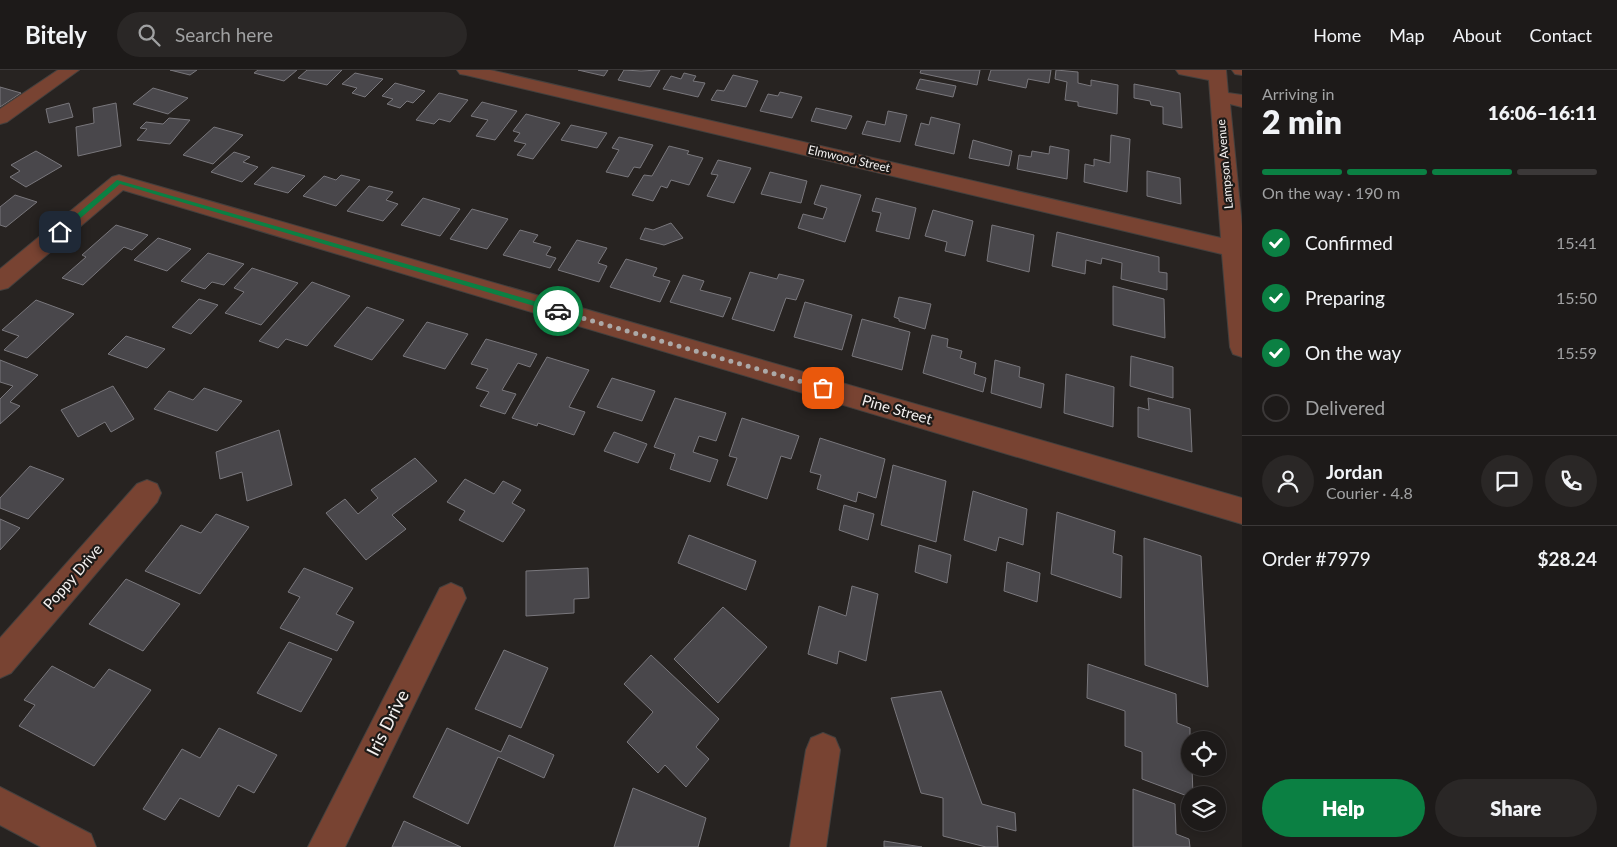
<!DOCTYPE html>
<html lang="en">
<head>
<meta charset="utf-8">
<style>
  body { margin:0; font-family:Lato,sans-serif; background:#2a2726; color:#f1f3f6; height:100vh; display:flex; flex-direction:column; font-size:19px; white-space:nowrap }
  * { box-sizing:border-box; margin:0 }
  p { font-size:16px; color:#a0a1a2 }
  .icon { flex:none; width:28px; height:28px; fill:none; stroke:currentColor; stroke-width:2; stroke-linecap:round; stroke-linejoin:round }
  .map { position:relative; flex:1; overflow:hidden }
  .side { display:flex; flex-direction:column; background:#1d1a19; width:375px }
  .side>* { flex:none }
  .buttons { position:absolute; left:1181px; top:661px; display:grid; gap:10px }
  .buttons a { display:grid; place-items:center; width:45px; height:45px; border-radius:50%; background:#1d1a19; box-shadow:0 2px 12px #0003,0 0 0 1px #3b3838; font-size:25px }
  .pin { position:absolute; display:grid; place-items:center; width:42px; height:42px; color:#fff; margin:-21px; border-radius:10px; box-shadow:0 2px 8px #0006 }
  .courier { position:absolute; display:grid; place-items:center; width:50px; height:50px; margin:-25px; border:4px solid #0b8043; border-radius:50%; background:#fff; color:#222; box-shadow:0 1px 6px #0007 }
  .head em { font-style:normal; font-weight:800 }
  .head div { display:flex; flex-direction:column-reverse }
  .head { display:flex; align-items:center; justify-content:space-between; height:85px; padding:0 20px }
  h1 { font-size:32px; font-weight:800; line-height:38px }
  .bar { display:grid; grid-template-columns:repeat(4,1fr); gap:8px 5px; align-content:center; height:60px; padding:0 20px }
  .bar i { height:6px; border-radius:4px; background:#3b3838 }
  .bar .current { background:#0b8043 }
  .bar p { grid-column:span 4 }
  .line { display:flex; align-items:center; gap:12px; padding:0 20px; border-top:1px solid #3b3838 }
  .line div { flex:1 }
  .round { display:grid; place-items:center; flex:none; width:52px; height:52px; border-radius:26px; background:#2a2726 }
  ol { padding:0 20px; list-style:none }
  li { display:flex; align-items:center; gap:15px; height:55px }
  li p { margin-inline-start:auto }
  li .icon { padding:5px; border-radius:50%; background:#0b8043; color:#fff; stroke-width:4 }
  li:last-child { color:#a0a1a2 }
  li i { width:28px; height:28px; border:2px solid #3b3838; border-radius:50% }
  .cta { display:flex; gap:10px; margin-top:auto; padding:10px 20px }
  .cta a { flex:1; height:58px; border-radius:30px; background:#0b8043; color:#fff; font-size:20px; font-weight:800; line-height:58px; text-align:center }
  .cta a+a { background:#2a2726; color:#f1f3f6 }
  header { display:flex; align-items:center; gap:30px; box-sizing:border-box; height:70px; padding:0 25px; background:#1d1a19; border-bottom:1px solid #3b3838 }
  header strong { font-size:24px }
  nav { display:flex; gap:28px; margin-inline-start:auto; font-size:18px }
  .search { width:350px; height:45px; background:#2a2726; display:flex; align-items:center; gap:12px; box-sizing:border-box; padding:0 18px; border-radius:28px; color:#a0a1a2; font-size:19px }
  main { display:flex; flex:1; min-height:0 }
  .map>svg:first-child { display:block }
</style>
</head>
<body>
<header>
<strong>Bitely</strong>
<div class="search"><svg class="icon" aria-label="search" viewBox="0 0 24 24"><circle cx="10" cy="10" r="6"/><path d="M15 15l6 6"/></svg>Search here</div>
<nav><a>Home</a><a>Map</a><a>About</a><a>Contact</a></nav>
</header>
<main>
<div class="map">
<svg width="1242" height="777" viewBox="0 0 1242 777">
  <rect width="100%" height="100%" fill="#272321"/>
  <!-- building -->
  <path fill="#49474b" stroke="#79777c" d="M170 0H197L190 5Z
    M258 0H297L284 11 254 3Z
    M307 0H342L327 15 298 8Z
    M578 0H608L604 6Z
    M624 0 641 1 660 0 650 17 618 10Z
    M921 0H980L977 15 920 3Z
    M991 0H1051L1049 13 1028 9 1026 18 988 10Z
    M1056 0 1078 2V13L1091 16V10L1118 15 1117 44 1078 36V32L1065 30 1067 12 1055 9Z
    M355 3 383 9 365 27 352 23 357 18 342 14Z
    M684 3 696 6 693 11 705 13 698 27 663 19 671 6 681 9Z
    M733 5 758 11 746 37 711 30 717 20 724 21Z
    M920 9 956 16 953 27 916 19Z
    M395 13 425 21 413 33 407 31 400 38 387 34 393 29 382 26Z
    M1134 14 1180 23 1182 58 1163 54V37L1151 35 1150 31 1134 28Z
    M0 17 21 23 0 37Z
    M153 18 188 28 168 44 133 34Z
    M780 22 802 27 792 48 760 41 768 24 778 26Z
    M439 23 468 30 450 52 439 49 434 54 416 50Z
    M482 32 517 41 495 70 476 66 488 50 471 46Z
    M69 33 73 47 49 53 46 39Z
    M116 33 121 76 78 86 76 57 94 53 93 38Z
    M816 38 852 46 846 59 811 51Z
    M888 41 907 45 900 72 862 64 867 51 885 55Z
    M526 44 560 53 533 89 517 85 526 74 514 71 520 63 513 61Z
    M931 47 960 54 954 84 915 75 921 53 929 55Z
    M169 48 190 50 170 74 137 70 147 59 140 58 146 52 163 54Z
    M571 55 607 63 597 78 561 70Z
    M214 57 243 65 213 94 183 85Z
    M1111 65 1130 69 1127 122 1084 112 1085 94 1094 96V89L1110 93Z
    M619 67 653 75 640 98 634 97 628 107 606 102 619 80 612 78Z
    M973 70 1012 81 1009 96 969 88Z
    M669 76 689 81 687 84 703 88 689 115 671 110 667 118 661 116 653 131 632 125 644 105 652 106Z
    M1050 76 1069 80 1067 109 1017 99 1019 85 1031 87 1032 81 1049 84Z
    M36 81 62 96 26 117 10 107 20 101 11 95Z
    M234 82 250 87 243 92 258 97 242 112 211 102Z
    M718 90 751 98 734 133 707 126 718 105 711 104Z
    M272 97 305 106 288 123 254 114Z
    M1147 101 1180 108 1181 134 1147 126Z
    M770 102 807 111 801 133 761 124Z
    M341 105 360 110 336 136 303 126 324 106 336 110Z
    M821 115 861 125 845 172 798 158 803 144 823 149 827 138 814 134Z
    M369 116 393 122 386 130 398 134 383 151 347 141Z
    M15 125 37 132 6 157 0 155V137Z
    M423 128 460 139 440 166 401 155Z
    M876 128 916 138 909 169 876 161 881 143 872 141Z
    M472 139 508 149 487 179 450 169Z
    M933 140 973 151 965 186 945 181 947 172 925 166Z
    M671 153 683 168 664 175 640 169 645 158 653 160Z
    M116 155 148 165 132 180 124 177 83 215 62 208 86 187 82 185Z
    M992 155 1034 165 1029 202 987 191Z
    M520 160 538 165 533 172 551 177 546 185 556 188 550 198 503 185Z
    M1057 162 1159 187V202L1167 203V220L1121 209 1122 193 1102 188 1101 194 1086 190 1085 204 1052 196Z
    M158 168 191 179 167 201 134 190Z
    M577 170 607 178 598 193 607 196 599 212 558 200Z
    M208 183 244 194 224 215 212 212 205 219 181 211Z
    M626 189 657 198 653 206 670 211 660 232 610 217Z
    M252 198 298 213 261 255 225 243 244 222 234 218Z
    M750 202 777 209 779 204 804 210 796 230 786 228 774 261 732 249Z
    M683 205 704 211 700 220 731 228 723 247 670 232Z
    M312 212 350 226 307 276 286 269 278 278 259 271Z
    M1113 216 1164 229 1165 268 1113 255Z
    M899 227 931 234 925 259 899 251V249L894 247Z
    M199 229 218 235 191 264 172 257Z
    M36 230 74 244 27 288 4 280 19 266 2 260Z
    M805 232 852 245 842 280 794 267Z
    M367 237 404 250 372 290 334 276Z
    M862 249 910 262 902 300 852 286Z
    M427 252 468 264 445 299 403 286Z
    M932 265 948 269 947 277 962 281 960 288 976 293 974 304 986 308 983 322 923 303Z
    M126 266 165 279 147 298 108 284Z
    M486 269 537 284 530 297 518 293 502 320 516 324 505 344 480 336 489 322 476 318 488 299 471 294Z
    M1131 286 1173 297V328L1130 316Z
    M547 287 589 300 569 337 585 342 574 365 538 353 537 356 512 348Z
    M0 290 38 305 10 332 20 336 0 354V329L13 316 0 312Z
    M995 290 1020 297 1019 307 1044 314 1041 338 991 323Z
    M1066 304 1114 317 1113 357 1064 343Z
    M612 308 655 321 642 351 597 337Z
    M113 316 134 349 111 362 105 352 78 367 61 340Z
    M204 318 242 331 217 361 154 339 169 321 193 330Z
    M675 328 726 343 716 371 699 366 693 382 718 390 710 412 670 399 675 384 654 377Z
    M1148 328 1190 339 1192 382 1138 367V337L1149 340Z
    M742 348 799 366 791 389 781 386 767 429 727 415 737 388 729 386Z
    M279 360 292 415 247 431 242 402 220 409 216 382Z
    M614 362 647 374 638 393 604 381Z
    M820 368 885 389 876 428 858 422 856 432 817 419 821 405 810 402Z
    M415 388 437 411 392 445 406 459 366 490 326 443 345 429 358 444 378 428 371 420Z
    M893 395 946 411 936 472 881 455Z
    M30 396 64 409 28 449 0 438V428Z
    M465 409 494 424 503 411 521 420 512 433 525 440 503 472 459 450 465 441 447 432Z
    M973 421 1027 439 1023 475 999 467 996 481 964 470Z
    M844 435 874 444 868 470 839 460Z
    M1057 442 1115 461 1113 483 1122 486 1121 528 1051 504Z
    M216 444 249 457 200 524 145 501 181 455 201 463Z
    M0 449 20 458 0 480Z
    M689 465 756 491 746 520 678 493Z
    M1144 468 1201 486 1208 617 1145 595Z
    M919 475 951 485 947 513 915 502Z
    M1007 492 1040 503 1037 532 1004 521Z
    M304 498 353 518 336 544 354 552 337 581 280 558 300 527 288 522Z
    M588 498 589 528 574 529V543L526 546V501Z
    M126 509 180 534 143 581 89 554Z
    M852 516 878 524 866 591 839 581 837 594 808 584 819 536 846 546Z
    M723 537 767 577 718 633 674 589Z
    M289 572 332 589 301 642 257 623Z
    M504 580 548 598 521 658 475 639Z
    M651 585 719 649 696 677 709 689 686 717 665 695 658 703 627 672 653 642 624 614Z
    M1088 594 1176 624 1177 653 1190 658V698H1192L1193 725 1190 727 1142 709V682L1125 676V641L1087 628Z
    M52 596 94 618 109 599 151 620 94 696 19 656 35 635 24 630Z
    M941 621 982 734 1015 743 1016 761 997 756 998 777H986L943 766V728L921 723 891 628Z
    M219 658 277 685 254 723 238 715 219 747 180 728 165 750 143 739 182 679 200 688Z
    M447 658 501 682 509 665 554 685 544 708 498 687 468 754 413 727Z
    M633 718 706 748 698 777H614Z
    M1133 719 1175 734 1176 764 1189 769 1190 777H1133Z
    M404 751 461 777H392Z
    M884 771 922 777H884Z"/>
  <g fill="none" stroke-linecap="round" stroke-linejoin="round">
    <!-- minor casing -->
    <g stroke="#44403e" stroke-width="2">
      <path id="minor" d="M58 0H79L7 52 0 54V39Z
        M457 0H490L1221 168 1209 10 1179 4 1176 0H1226L1228 23 1242 25V37L1230 34 1242 156V287L1233 284 1230 277 1222 184 466 5 460 4Z
        M1232 0H1242V5L1235 4Z
        M119 105 1242 428V454L123 120 8 218 0 220V199L112 107Z
        M147 410 157 414 161 423 157 432 11 603 0 608V568L137 414Z
        M451 513 462 518 466 528 345 777H308L440 518Z
        M823 663 835 668 840 680 826 777H790L806 680 811 668Z
        M0 717 91 764 96 777H41L0 755Z"/>
    </g>
    <!-- minor -->
    <use href="#minor" fill="#784332" fill-rule="evenodd"/>
  </g>
  <!-- route -->
  <path fill="#0b8043" d="M117 110 558 238 562 241 558 243 120 114 62 164H57V161Z"/>
  <g fill="none" stroke-linecap="round" stroke-linejoin="round">
    <!-- done -->
    <path stroke="#aca9a8" stroke-width="5" stroke-dasharray="0 9" d="M558 241 823 318"/>
  </g>
  <g text-anchor="middle" stroke-width="4.5" stroke-linejoin="round" paint-order="stroke">
    <!-- far-street labels -->
    <g font-size="12" fill="#f4f1f0" stroke="#1d1a18">
      <text transform="translate(849 89) rotate(13)" y="4">Elmwood Street</text>
      <text transform="translate(1225 94) rotate(-95)" y="4">Lampson Avenue</text>
    </g>
    <!-- street labels -->
    <g font-size="15" fill="#f4f1f0" stroke="#1d1a18">
      <text transform="translate(897 340) rotate(16)" y="5">Pine Street</text>
      <text transform="translate(73 507) rotate(-49)" y="5">Poppy Drive</text>
    </g>
    <!-- near-street labels -->
    <g font-size="18" fill="#f4f1f0" stroke="#1d1a18">
      <text transform="translate(388 653) rotate(-63)" y="6">Iris Drive</text>
    </g>
  </g>
</svg>
<div class="buttons">
<a><svg class="icon" aria-label="locate" viewBox="0 0 24 24"><circle cx="12" cy="12" r="6"/><path d="M12 2v4M12 18v4M2 12h4M18 12h4"/></svg></a>
<a><svg class="icon" aria-label="layers" viewBox="0 0 24 24"><path d="M12 4l9 5-9 5-9-5zM3 14l9 5 9-5"/></svg></a>
</div>
<div class="pin" style="left:823px;top:318px;background:#ea580c"><svg class="icon" aria-label="bag" viewBox="0 0 24 24"><path d="M5 8h14l-1 12H6zM9 8a3 3 0 0 1 6 0"/></svg></div>
<div class="pin" style="left:60px;top:162px;background:#1f2937"><svg class="icon" aria-label="home" viewBox="0 0 24 24"><path d="M3 11l9-7 9 7M6 9v11h12V9"/></svg></div>
<div class="courier" style="left:558px;top:241px"><svg class="icon" aria-label="car" viewBox="0 0 24 24"><path d="M5 17H2v-5l4-1 3-4h7l3 4 3 1v5h-3M9 17h6M6 11h13"/><circle cx="7" cy="17" r="2"/><circle cx="17" cy="17" r="2"/></svg></div>
</div>
<section class="side">
<div class="head"><div><h1>2 min</h1><p>Arriving in</p></div><em>16:06–16:11</em></div>
<div class="bar"><i class="current"></i><i class="current"></i><i class="current"></i><i></i><p>On the way · 190 m</p></div>
<ol>
<li><svg class="icon" aria-label="check" viewBox="0 0 24 24"><path d="M5 12l5 5 9-10"/></svg>Confirmed<p>15:41</p></li>
<li><svg class="icon" aria-label="check" viewBox="0 0 24 24"><path d="M5 12l5 5 9-10"/></svg>Preparing<p>15:50</p></li>
<li><svg class="icon" aria-label="check" viewBox="0 0 24 24"><path d="M5 12l5 5 9-10"/></svg>On the way<p>15:59</p></li>
<li><i></i>Delivered</li>
</ol>
<div class="line" style="height:90px"><a class="round"><svg class="icon" aria-label="person" viewBox="0 0 24 24"><circle cx="12" cy="8" r="4"/><path d="M4 21q1-7 8-7t8 7"/></svg></a><div><b>Jordan</b><p>Courier · 4.8</p></div><a class="round"><svg class="icon" aria-label="chat" viewBox="0 0 24 24"><path d="M4 5h16v11H9l-5 4z"/></svg></a><a class="round"><svg class="icon" aria-label="phone" viewBox="0 0 24 24"><path d="M5 4h4l2 5-3 2q2 4 5 5l2-3 5 2v4C11 20 4 13 5 4z"/></svg></a></div>
<div class="line" style="height:65px"><div>Order #7979</div><b>$28.24</b></div>
<div class="cta"><a>Help</a><a>Share</a></div>
</section>
</main>
</body>
</html>
